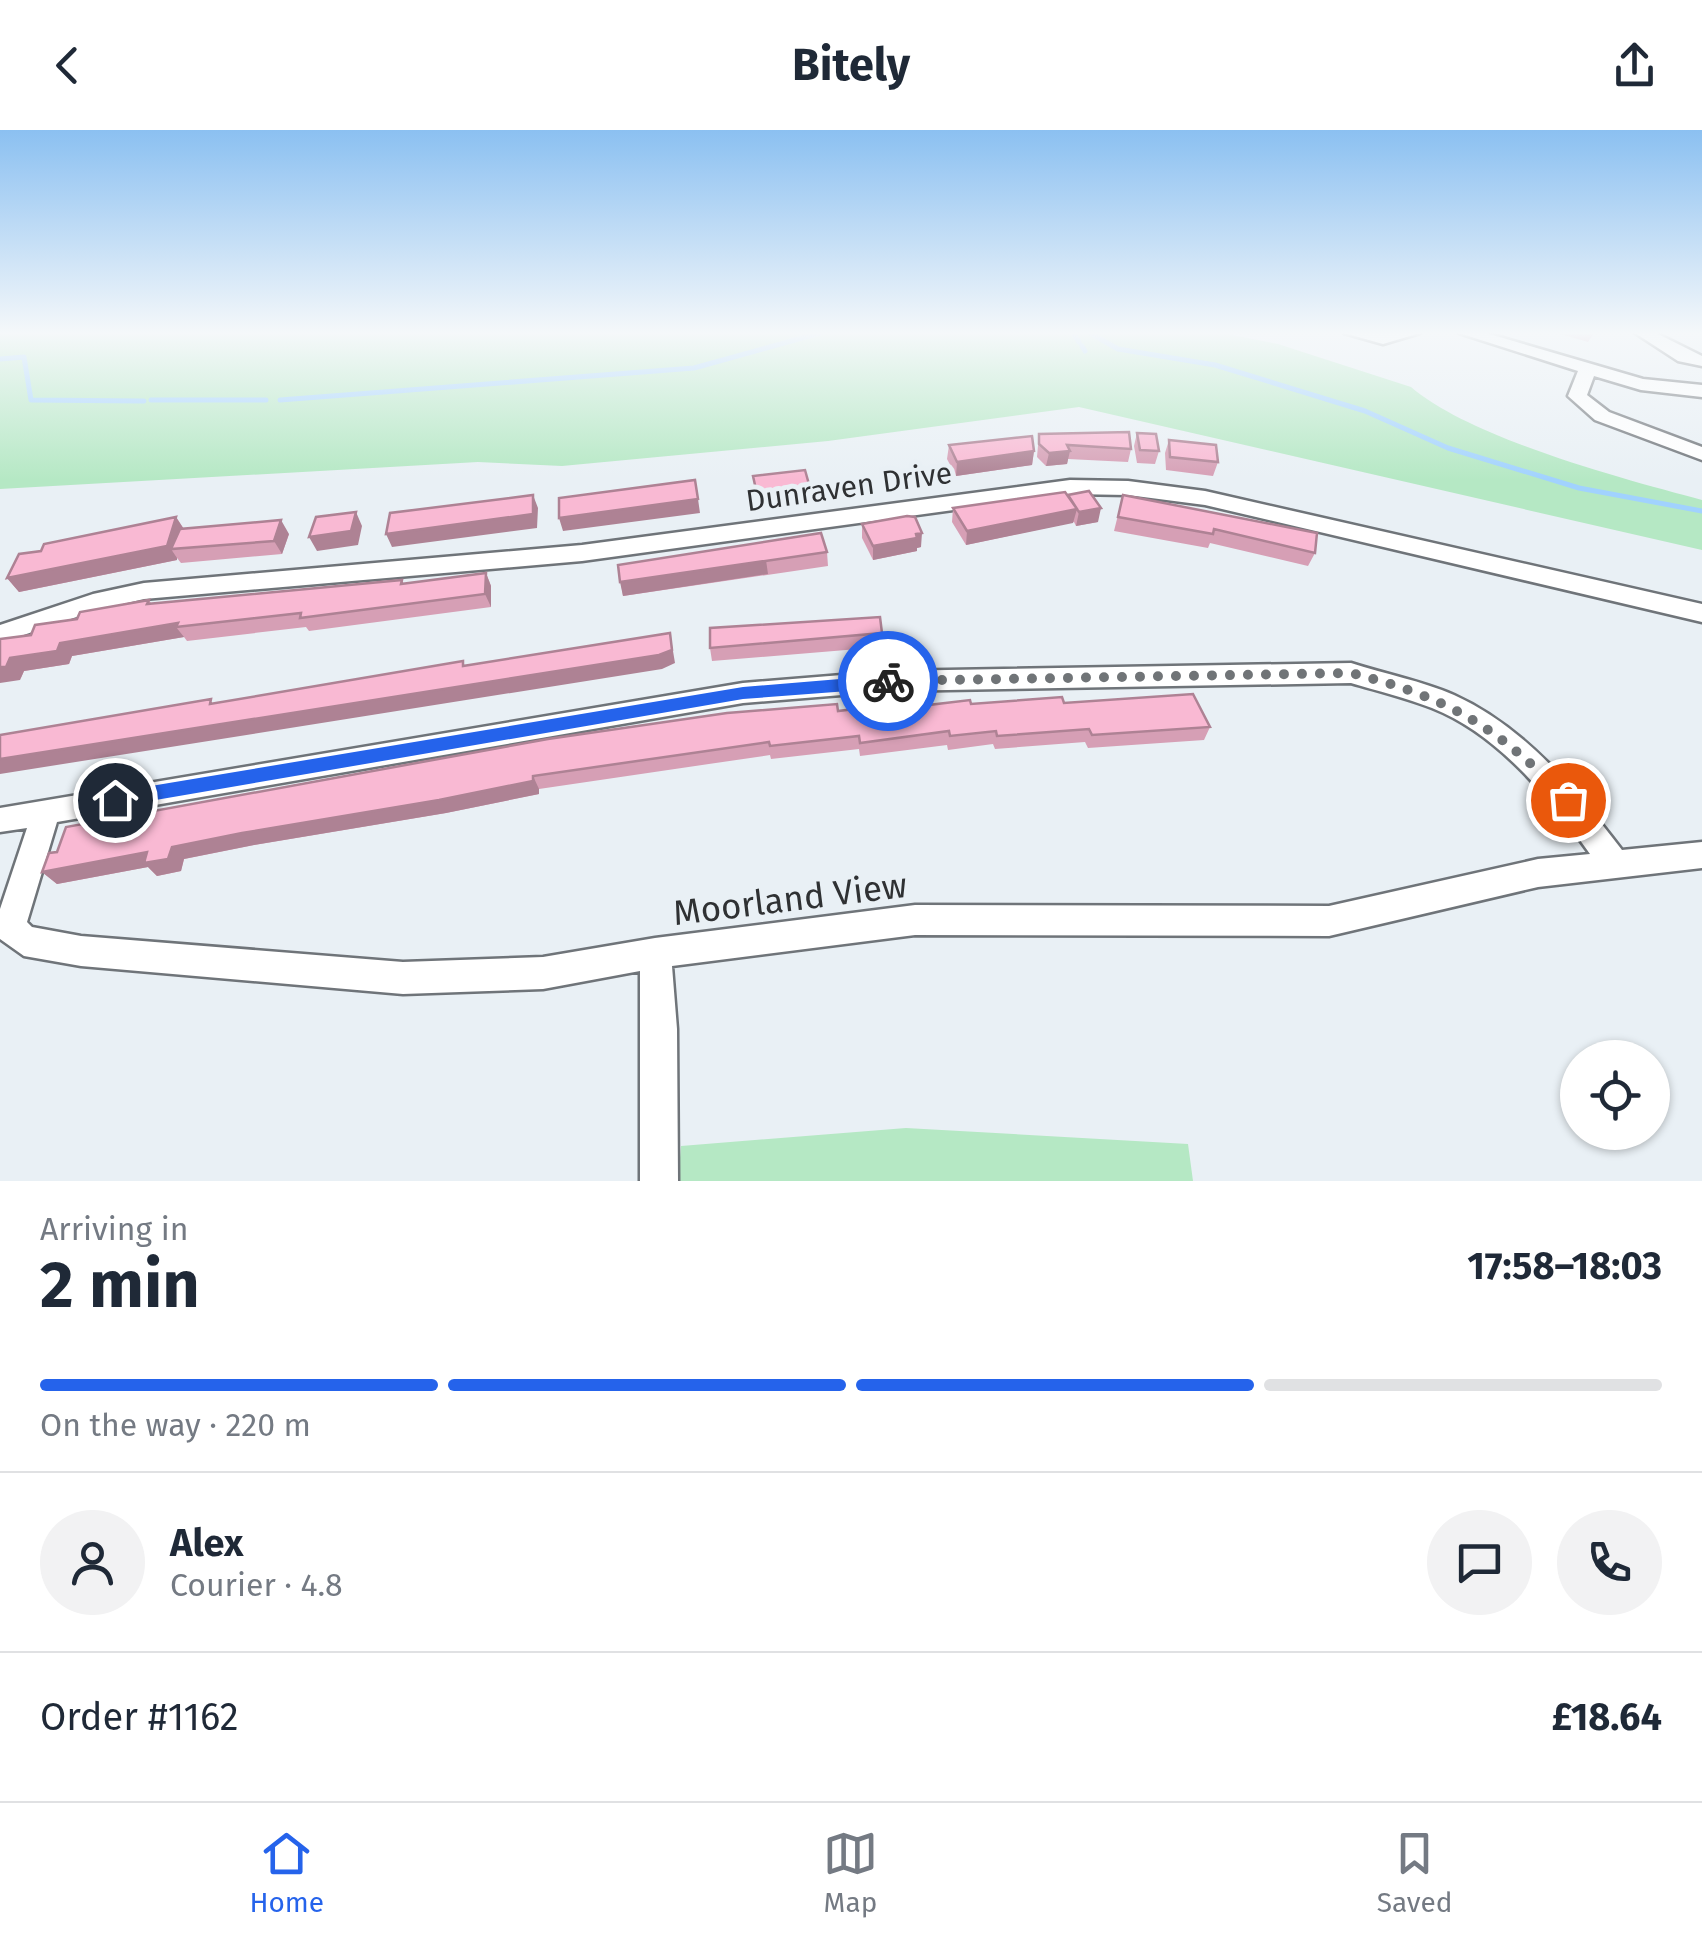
<!DOCTYPE html>
<html lang="en">
<head>
<meta charset="utf-8">
<style>
  body { margin:0; font-family:"Fira Sans",sans-serif; background:#f2f2f3; color:#1f2937; height:100vh; display:flex; flex-direction:column; font-size:38px; white-space:nowrap }
  * { box-sizing:border-box; margin:0 }
  p { font-size:32px; color:#747a83 }
  .icon { flex:none; width:55px; height:55px; fill:none; stroke:currentColor; stroke-width:2; stroke-linecap:round; stroke-linejoin:round }
  .map { position:relative; height:1051px; overflow:hidden }
  .panel { display:flex; flex-direction:column; background:#fff; flex:1 }
  .panel>* { flex:none }
  .controls { position:absolute; left:1560px; top:910px; display:grid; gap:20px }
  .controls a { display:grid; place-items:center; width:110px; height:110px; border-radius:50%; background:#fff; box-shadow:0 2px 8px #0004; font-size:50px }
  .pin { position:absolute; display:grid; place-items:center; width:85px; height:85px; color:#fff; margin:-42px; border:5px solid #fff; border-radius:50%; box-shadow:0 2px 10px #0007 }
  .courier { position:absolute; display:grid; place-items:center; width:100px; height:100px; margin:-50px; border:8px solid #2563eb; border-radius:50%; background:#fff; color:#222; box-shadow:0 2px 12px #0007 }
  .summary em { font-style:normal; font-weight:700 }
  .summary div { display:flex; flex-direction:column-reverse }
  .summary { display:flex; align-items:center; justify-content:space-between; height:170px; padding:0 40px }
  h1 { font-size:65px; font-weight:700; line-height:75px }
  .bar { display:grid; grid-template-columns:repeat(4,1fr); gap:15px 10px; align-content:center; height:120px; padding:0 40px }
  .bar i { height:12px; border-radius:8px; background:#e0e1e3 }
  .bar .active { background:#2563eb }
  .bar p { grid-column:span 4 }
  .line { display:flex; align-items:center; gap:25px; padding:0 40px; border-top:2px solid #e0e1e3 }
  .line div { flex:1 }
  .round { display:grid; place-items:center; flex:none; width:105px; height:105px; border-radius:52px; background:#f2f2f3 }
  header { display:flex; justify-content:space-between; align-items:center; height:130px; padding:0 40px; background:#fff; font-size:45px; font-weight:700 }
  .menu { display:flex; justify-content:space-around; align-items:center; height:140px; border-top:2px solid #e0e1e3; background:#fff; font-size:28px; color:#747a83 }
  .menu a { display:grid; justify-items:center; gap:5px }
  .menu .active { color:#2563eb }
  .map>svg:first-child { display:block }
</style>
</head>
<body>
<header><svg class="icon" aria-label="back" viewBox="0 0 24 24"><path d="M15 5l-7 7 7 7"/></svg>Bitely<svg class="icon" aria-label="share" viewBox="0 0 24 24"><path d="M12 15V3M7 8l5-5 5 5M5 13v7h14v-7"/></svg></header>
<div class="map">
<svg width="1702" height="1051" viewBox="0 0 1702 1051">
  <rect width="100%" height="100%" fill="#e9f0f5"/>
  <!-- green -->
  <path fill="#b5e8c4" d="M0 203H1222L1278 214 1411 257C1472 309 1623 349 1702 370V420L1079 277 828 311 562 336 478 332 0 359Z
    M906 998 1188 1014 1193 1051H678L681 1016Z"/>
  <g fill="none" stroke-linecap="round" stroke-linejoin="round">
    <!-- stream -->
    <path stroke="#a1d2fe" stroke-width="5" d="M1073 203 1079 212
      M1090 203 1118 219 1215 235 1365 281 1448 318 1579 358 1702 381
      M1082 216 1085 221
      M0 229 24 227 31 270 144 271
      M151 270H266
      M280 270 694 238 820 203"/>
    <!-- minor casing -->
    <g stroke="#6f7479" stroke-width="5">
      <path id="minor" d="M1344 203H1420L1383 214Z
        M1459 203H1486L1643 249 1702 255V267L1641 260 1594 246 1587 265 1609 282 1702 317V330L1595 290 1568 266 1578 241Z
        M1635 203H1656L1702 226V236L1678 231Z
        M1070 350 1128 351 1205 361 1702 474V492L1205 375 1128 365 1070 364 582 431 144 469 97 480 0 513V495L93 464 144 453 582 415Z
        M1351 533C1385 544 1422 551 1454 565 1525 597 1576 660 1622 720L1702 712V738L1538 757 1329 806 915 805 672 836 677 899 678 1051H640V841L543 859 403 864 81 836 24 826 0 809V779L27 698 0 702V678L743 553 891 541ZM1351 553C1378 561 1406 568 1432 578 1498 604 1550 668 1590 724L1538 729 1329 776 915 775 655 808 543 827 403 832 81 806 32 797 27 792 57 692 743 573 891 561Z"/>
    </g>
    <!-- minor -->
    <use href="#minor" fill="#fff" fill-rule="evenodd"/>
  </g>
  <!-- wall -->
  <path fill="#d69fb5" d="M1557 203H1594L1588 212Z
    M1137 303 1159 321 1155 334 1137 333 1134 316Z
    M1039 304 1131 319 1128 332 1068 329 1067 334 1046 336 1037 327Z
    M1169 310 1218 332 1213 346 1166 340 1165 323Z
    M949 315 1034 321 1032 335 956 346 947 329Z
    M753 346 810 358 811 371 759 378Z
    M1068 365 1098 392 1076 396 1074 392 966 415 952 392 953 378Z
    M1123 365 1315 423 1308 436 1210 413 1208 418 1114 401Z
    M176 387 184 399 289 404 282 424 181 433 177 428V430L19 462 7 448 41 421Z
    M862 394 921 417 917 418V421L873 430 862 408Z
    M827 422 828 436 623 466 618 435Z
    M486 443 491 456V477L309 501 306 497 187 511 184 507 72 526 69 534 24 541 20 550 31 505 77 489 149 470 151 473 402 450 404 454Z
    M882 503V517L712 531 710 518Z
    M1064 573 1210 597 1204 610 1088 618 1085 612 995 619 993 614 948 620 947 615 860 626 859 619 771 629 770 625 539 659V664L446 683 254 715 184 729 181 741 157 746 148 737 57 754 42 742 838 581 928 575Z"/>
  <!-- shaded-wall -->
  <path fill="#ae8294" d="M1034 321 1032 335 956 346 957 332Z
    M1070 321 1067 334 1046 336 1049 323Z
    M533 365 538 378 537 398 392 417 386 404Z
    M698 369 700 383 563 401 559 388Z
    M1101 378 1098 392 1076 396 1079 382Z
    M1077 379 1073 393 966 415 967 401Z
    M356 382 362 396 358 415 317 421 309 407Z
    M176 387 185 401 171 419 177 428V430L19 462 7 448Z
    M281 390 289 404 282 424 274 411Z
    M922 403 921 417 917 418V421L873 430V416Z
    M766 430 768 444 623 466 620 452Z
    M486 443 491 456V477L485 464Z
    M178 493 176 497 184 507 72 526 69 534 24 541 20 550 0 553V537L10 528 60 513Z
    M670 503 675 533 662 539 0 644V629Z
    M533 646 539 659V664L446 683 254 715 184 729 181 741 157 746 148 737 57 754 42 742Z"/>
  <!-- building -->
  <path fill="#f9b9d3" stroke="#ae8294" stroke-width="2.5" d="M1129 302 1131 319 1067 315 1070 321 1049 323 1039 314V304Z
    M1137 303 1156 304 1159 321 1140 320Z
    M1032 306 1034 321 957 332 949 315Z
    M1169 310 1216 315 1218 332 1170 327Z
    M805 340 810 358 757 364 753 346Z
    M695 350 698 369 559 388V368Z
    M1089 361 1101 378 1079 382 1068 365Z
    M1065 362 1077 379 967 401 953 378Z
    M533 365V384L386 404 390 383Z
    M1123 365 1317 403 1315 423 1214 399 1213 404 1118 387Z
    M356 382 351 401 309 407 316 387Z
    M907 386 915 387 922 403 916 404 917 408 873 416 862 394Z
    M176 387 167 416 7 448 19 424 41 421 44 414Z
    M281 390 274 411 171 419 180 399Z
    M821 403 827 422 620 452 618 435Z
    M486 443 485 464 300 488 301 483 176 497 178 493 60 513 57 521 10 528 6 537H0V509L31 505 35 495 77 489 80 482 149 470 147 474 402 450 401 454Z
    M880 487 882 503 710 518V498Z
    M670 503 672 520 659 525 0 629V605L211 569 210 574 463 531V536Z
    M1193 564 1210 597 1092 605 1089 599 997 606 996 601 950 606 949 601 860 613 859 606 770 616 769 612 533 646V651L439 670 242 703 172 717 168 729 144 733 147 722 42 742 49 723 57 722 66 697 548 609 727 583 837 574 838 581 927 570 928 575 970 570 971 574 1062 567 1064 573Z"/>
  <!-- sky -->
  <linearGradient id="sky" x2="0" y2="1"><stop stop-color="#8bc0f1"/><stop offset="0.58" stop-color="#f5f8fa"/><stop offset="1" stop-color="#f5f8fa" stop-opacity="0"/></linearGradient>
  <rect width="1702" height="350" fill="url(#sky)"/>
  <!-- route -->
  <path fill="#2563eb" d="M888 545 896 551 888 558 743 569 115 677 106 670 115 662 743 557Z"/>
  <g fill="none" stroke-linecap="round" stroke-linejoin="round">
    <!-- done -->
    <path stroke="#707477" stroke-width="10" stroke-dasharray="0 18" d="M888 551 1351 543C1450 568 1497 597 1568 670"/>
  </g>
  <g text-anchor="middle" stroke-width="10" stroke-linejoin="round" paint-order="stroke">
    <!-- street labels -->
    <g font-size="30" fill="#2f3133" stroke="#e9f0f5">
      <text transform="translate(849 357) rotate(-8)" y="10">Dunraven Drive</text>
    </g>
    <!-- near-street labels -->
    <g font-size="35" fill="#2f3133" stroke="#e9f0f5">
      <text transform="translate(790 769) rotate(-7)" y="12">Moorland View</text>
    </g>
  </g>
</svg>
<div class="controls">
<a><svg class="icon" aria-label="locate" viewBox="0 0 24 24"><circle cx="12" cy="12" r="6"/><path d="M12 2v4M12 18v4M2 12h4M18 12h4"/></svg></a>
</div>
<div class="pin" style="left:1568px;top:670px;background:#ea580c"><svg class="icon" aria-label="bag" viewBox="0 0 24 24"><path d="M5 8h14l-1 12H6zM9 8a3 3 0 0 1 6 0"/></svg></div>
<div class="pin" style="left:115px;top:670px;background:#1f2937"><svg class="icon" aria-label="home" viewBox="0 0 24 24"><path d="M3 11l9-7 9 7M6 9v11h12V9"/></svg></div>
<div class="courier" style="left:888px;top:551px"><svg class="icon" aria-label="bike" viewBox="0 0 24 24"><circle cx="6" cy="16" r="4"/><circle cx="18" cy="16" r="4"/><path d="M6 16l4-8h5l3 8M10 8l3 8H6M13 5h3"/></svg></div>
</div>
<section class="panel">
<div class="summary"><div><h1>2 min</h1><p>Arriving in</p></div><em>17:58–18:03</em></div>
<div class="bar"><i class="active"></i><i class="active"></i><i class="active"></i><i></i><p>On the way · 220 m</p></div>
<div class="line" style="height:180px"><a class="round"><svg class="icon" aria-label="person" viewBox="0 0 24 24"><circle cx="12" cy="8" r="4"/><path d="M4 21q1-7 8-7t8 7"/></svg></a><div><b>Alex</b><p>Courier · 4.8</p></div><a class="round"><svg class="icon" aria-label="chat" viewBox="0 0 24 24"><path d="M4 5h16v11H9l-5 4z"/></svg></a><a class="round"><svg class="icon" aria-label="phone" viewBox="0 0 24 24"><path d="M5 4h4l2 5-3 2q2 4 5 5l2-3 5 2v4C11 20 4 13 5 4z"/></svg></a></div>
<div class="line" style="height:130px"><div>Order #1162</div><b>£18.64</b></div>
</section>
<nav class="menu">
<a class="active"><svg class="icon" aria-label="home" viewBox="0 0 24 24"><path d="M3 11l9-7 9 7M6 9v11h12V9"/></svg>Home</a>
<a><svg class="icon" aria-label="map" viewBox="0 0 24 24"><path d="M3 6l6-2 6 2 6-2v14l-6 2-6-2-6 2zM9 4v14M15 6v14"/></svg>Map</a>
<a><svg class="icon" aria-label="saved" viewBox="0 0 24 24"><path d="M7 4h10v16l-5-4-5 4z"/></svg>Saved</a>
</nav>
</body>
</html>
